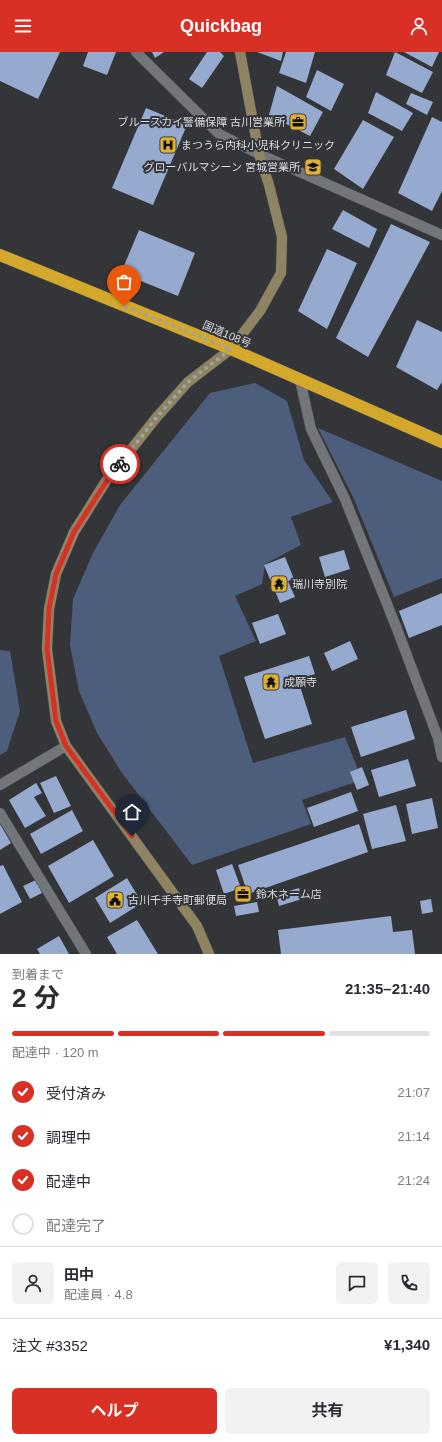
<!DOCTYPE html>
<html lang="ja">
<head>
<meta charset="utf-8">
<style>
  body { margin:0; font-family:Arial,"Noto Sans JP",sans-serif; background:#f2f2f3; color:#2b2b33; height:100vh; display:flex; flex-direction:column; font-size:15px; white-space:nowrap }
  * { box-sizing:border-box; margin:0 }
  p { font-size:13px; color:#7c7c81 }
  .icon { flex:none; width:22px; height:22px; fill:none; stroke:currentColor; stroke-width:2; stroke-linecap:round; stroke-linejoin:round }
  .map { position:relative; height:902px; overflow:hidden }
  .side { display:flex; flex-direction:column; background:#fff; flex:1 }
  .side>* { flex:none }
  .pin { position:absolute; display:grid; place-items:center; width:34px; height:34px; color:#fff; margin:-41px -17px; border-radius:50% 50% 50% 0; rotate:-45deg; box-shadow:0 0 4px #0007 }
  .pin .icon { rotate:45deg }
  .courier { position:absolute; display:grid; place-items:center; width:40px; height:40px; margin:-20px; border:3px solid #d93025; border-radius:50%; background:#fff; color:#222; box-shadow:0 1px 5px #0007 }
  .summary em { font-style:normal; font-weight:700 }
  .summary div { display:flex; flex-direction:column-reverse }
  .summary { display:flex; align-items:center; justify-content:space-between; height:68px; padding:0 12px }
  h1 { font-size:26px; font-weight:700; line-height:30px }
  .bar { display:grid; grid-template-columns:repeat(4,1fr); gap:6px 4px; align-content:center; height:48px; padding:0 12px }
  .bar i { height:5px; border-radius:3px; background:#e1e1e2 }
  .bar .on { background:#d93025 }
  .bar p { grid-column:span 4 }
  .line { display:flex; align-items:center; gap:10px; padding:0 12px; border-top:1px solid #e1e1e2 }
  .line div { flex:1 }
  .round { display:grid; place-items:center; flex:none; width:42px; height:42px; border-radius:6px; background:#f2f2f3 }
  ol { padding:0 12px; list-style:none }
  li { display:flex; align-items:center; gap:12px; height:44px }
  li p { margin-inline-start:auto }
  li .icon { padding:4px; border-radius:50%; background:#d93025; color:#fff; stroke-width:4 }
  li:last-child { color:#7c7c81 }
  li i { width:22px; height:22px; border:2px solid #e1e1e2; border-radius:50% }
  .button { display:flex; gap:8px; margin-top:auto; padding:8px 12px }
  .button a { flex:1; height:46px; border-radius:6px; background:#d93025; color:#fff; font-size:16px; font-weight:700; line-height:46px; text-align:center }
  .button a+a { background:#f2f2f3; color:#2b2b33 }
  header { display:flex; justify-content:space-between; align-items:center; height:52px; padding:0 12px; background:#d93025; color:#fff; font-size:18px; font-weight:700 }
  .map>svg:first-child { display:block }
</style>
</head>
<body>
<header><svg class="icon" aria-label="menu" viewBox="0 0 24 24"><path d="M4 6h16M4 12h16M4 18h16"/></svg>Quickbag<svg class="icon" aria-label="person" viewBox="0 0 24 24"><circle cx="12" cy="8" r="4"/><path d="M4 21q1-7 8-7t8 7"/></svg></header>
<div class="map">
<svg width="442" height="902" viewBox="0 0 442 902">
  <rect width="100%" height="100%" fill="#333539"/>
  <!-- green -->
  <path fill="#4c5e7b" d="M255 331 287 349 304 408 333 450 291 465 301 493 265 512 262 532 235 544 256 589 219 604 253 711 345 685 362 728 302 748 311 772 192 813 122 721 97 681 79 639 70 593 73 547 93 501 120 453 210 341Z
    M318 376 442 429V526L394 545 353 445Z
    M0 598 10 599 20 659 7 699 0 703Z"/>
  <!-- building -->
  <path fill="#95aace" d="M0 0H60L38 47 0 29Z
    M88 0H116L107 23 83 14Z
    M152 0H164L155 6Z
    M207 0H220L224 4 202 36 189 27Z
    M257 0H283L281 9Z
    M286 0H315L306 31 279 21Z
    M395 0 433 20 422 41 386 23Z
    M404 0H439L432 15Z
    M317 18 344 32 331 59 306 45Z
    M277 34 323 60 310 84 269 63Z
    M376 40 413 61 402 79 368 61Z
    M411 41 433 50 427 63 406 52Z
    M146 56 187 73 153 153 112 136Z
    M432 65 442 70V139L432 159 398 141Z
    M363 68 394 85 363 137 334 117Z
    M343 158 377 177 369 196 332 177Z
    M391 172 430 190 368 305 336 286Z
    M139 178 195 201 178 244 121 221Z
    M327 197 357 211 327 277 298 259Z
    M417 268 442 280V330L437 338 396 315Z
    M344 498 350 517 325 525 319 505Z
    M285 505 294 527 288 529 295 545 280 551 264 513Z
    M442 541V573L409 586 399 559Z
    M278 562 286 582 260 592 252 571Z
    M350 589 358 607 332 619 324 601Z
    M309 604 315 622 298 628 312 672 265 687 244 625Z
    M406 658 415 687 361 705 351 675Z
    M408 707 416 734 379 745 371 718Z
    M362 715 369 733 357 738 350 720Z
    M56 724 71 754 54 761 40 731Z
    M36 731 42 741 34 745 46 764 25 776 9 748Z
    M351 740 358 759 314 775 307 756Z
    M432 746 438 776 412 782 406 752Z
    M396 753 406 789 372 797 363 762Z
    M72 758 83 779 41 802 30 782Z
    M0 772 11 791 0 798Z
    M359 772 368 800 248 842 238 813Z
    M93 788 114 824 69 851 48 814Z
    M232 812 241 836 224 842 216 818Z
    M3 813 22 850 0 862V814Z
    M127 826 142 851 110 871 95 846Z
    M36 828 42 841 30 847 23 834Z
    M299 836 302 847 279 854 276 843Z
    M431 847 433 860 422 862 420 849Z
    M257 850 259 860 236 864 234 854Z
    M391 864 393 880 412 878 415 902H281L278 878Z
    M137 868 158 902H117L107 885Z
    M59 884 69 902H40L37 897Z"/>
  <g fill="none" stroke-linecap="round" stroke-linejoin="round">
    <!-- street casing -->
    <g stroke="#515356" stroke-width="11">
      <path id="street" d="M136 0 219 82 259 102 442 183
        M300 328 311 377 345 447 397 577 438 686 442 705
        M0 733 66 694
        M0 761 86 902"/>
    </g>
    <!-- secondary casing -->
    <g stroke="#515356" stroke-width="11">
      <path id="secondary" d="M209 902 197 874 66 694 56 669 47 597 49 557 56 522 74 480 106 429 156 366 188 330 231 297 260 259 281 221 282 185 269 133 259 102 240 0"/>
    </g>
    <!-- highway casing -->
    <g stroke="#515356" stroke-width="13">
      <path id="highway" d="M0 203 231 297 442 390"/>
    </g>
    <!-- street -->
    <use href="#street" stroke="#72757a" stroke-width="10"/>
    <!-- secondary -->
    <use href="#secondary" stroke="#8f8462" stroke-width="10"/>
    <!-- highway -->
    <use href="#highway" stroke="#d4a82a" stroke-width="12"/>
  </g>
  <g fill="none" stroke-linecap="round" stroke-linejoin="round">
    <!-- done -->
    <path stroke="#a0a2a5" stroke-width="4" stroke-dasharray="0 7.2" d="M120 412 156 366 188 330 231 297 124 254"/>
    <!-- route -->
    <path stroke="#d93025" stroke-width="5" d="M120 412 106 430 74 480 56 522 49 557 47 597 56 669 66 694 132 784"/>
  </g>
  <!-- icons -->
  <defs>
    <g id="office-square" transform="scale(0.9)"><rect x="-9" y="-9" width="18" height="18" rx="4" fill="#deb133" stroke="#333539"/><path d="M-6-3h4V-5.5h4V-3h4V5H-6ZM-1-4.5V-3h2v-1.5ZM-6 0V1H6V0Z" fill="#111"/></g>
    <g id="hospital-square" transform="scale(0.9)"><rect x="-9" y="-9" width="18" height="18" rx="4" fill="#deb133" stroke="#333539"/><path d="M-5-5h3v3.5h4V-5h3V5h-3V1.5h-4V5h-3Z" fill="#111"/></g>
    <g id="school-square" transform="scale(0.9)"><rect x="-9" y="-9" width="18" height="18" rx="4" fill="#deb133" stroke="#333539"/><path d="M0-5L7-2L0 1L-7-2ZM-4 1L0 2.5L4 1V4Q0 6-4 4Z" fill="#111"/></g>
    <g id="temple-square" transform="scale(0.9)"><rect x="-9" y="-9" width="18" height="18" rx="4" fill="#deb133" stroke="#333539"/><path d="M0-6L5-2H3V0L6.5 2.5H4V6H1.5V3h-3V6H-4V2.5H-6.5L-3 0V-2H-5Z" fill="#111"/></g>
    <g id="civic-square" transform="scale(0.9)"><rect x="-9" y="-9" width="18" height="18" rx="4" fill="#deb133" stroke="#333539"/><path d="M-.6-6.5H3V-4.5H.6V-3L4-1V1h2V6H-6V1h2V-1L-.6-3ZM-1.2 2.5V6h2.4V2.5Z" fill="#111"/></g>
  </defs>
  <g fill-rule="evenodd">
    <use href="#office-square" x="298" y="70"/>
    <use href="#hospital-square" x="168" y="93"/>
    <use href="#school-square" x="313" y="115"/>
    <use href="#temple-square" x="279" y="532"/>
    <use href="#temple-square" x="271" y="630"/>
    <use href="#office-square" x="243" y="842"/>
    <use href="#civic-square" x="115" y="848"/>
  </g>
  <g text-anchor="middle" stroke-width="4" stroke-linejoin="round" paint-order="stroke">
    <!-- poi labels -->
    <g font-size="11" fill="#dbdddf" stroke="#333539" text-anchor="start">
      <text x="285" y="74" text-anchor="end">ブルースカイ警備保障 古川営業所</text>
      <text x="181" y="97">まつうら内科小児科クリニック</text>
      <text x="300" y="119" text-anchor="end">グローバルマシーン 宮城営業所</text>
      <text x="292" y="536">瑞川寺別院</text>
      <text x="284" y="634">成願寺</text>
      <text x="256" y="846">鈴木ネーム店</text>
      <text x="128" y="852">古川千手寺町郵便局</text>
    </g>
    <!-- street labels -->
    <g font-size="11" fill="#dbdddf" stroke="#333539">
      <text transform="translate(227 282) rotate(23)" y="4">国道108号</text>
    </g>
  </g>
</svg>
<div class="pin" style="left:124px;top:254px;background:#ea580c"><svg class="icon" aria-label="bag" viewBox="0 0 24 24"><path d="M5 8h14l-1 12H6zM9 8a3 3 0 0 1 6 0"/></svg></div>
<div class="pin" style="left:132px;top:784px;background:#1f2937"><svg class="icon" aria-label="home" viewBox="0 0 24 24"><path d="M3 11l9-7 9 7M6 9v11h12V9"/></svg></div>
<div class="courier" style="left:120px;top:412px"><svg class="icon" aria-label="bike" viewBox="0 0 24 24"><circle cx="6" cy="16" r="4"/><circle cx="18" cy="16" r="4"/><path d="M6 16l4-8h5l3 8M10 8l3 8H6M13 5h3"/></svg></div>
</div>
<section class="side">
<div class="summary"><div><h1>2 分</h1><p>到着まで</p></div><em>21:35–21:40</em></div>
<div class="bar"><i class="on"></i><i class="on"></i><i class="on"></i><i></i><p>配達中 · 120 m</p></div>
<ol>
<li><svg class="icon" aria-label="check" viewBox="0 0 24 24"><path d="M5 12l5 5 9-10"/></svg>受付済み<p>21:07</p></li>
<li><svg class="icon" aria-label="check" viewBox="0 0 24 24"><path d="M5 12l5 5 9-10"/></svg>調理中<p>21:14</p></li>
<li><svg class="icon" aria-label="check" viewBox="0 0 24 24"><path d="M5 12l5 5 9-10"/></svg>配達中<p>21:24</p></li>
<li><i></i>配達完了</li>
</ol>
<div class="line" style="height:72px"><a class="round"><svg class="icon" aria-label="person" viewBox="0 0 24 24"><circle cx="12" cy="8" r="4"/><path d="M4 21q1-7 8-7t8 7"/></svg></a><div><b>田中</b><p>配達員 · 4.8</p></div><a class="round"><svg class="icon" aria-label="chat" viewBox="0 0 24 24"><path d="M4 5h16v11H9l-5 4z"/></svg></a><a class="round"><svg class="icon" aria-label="phone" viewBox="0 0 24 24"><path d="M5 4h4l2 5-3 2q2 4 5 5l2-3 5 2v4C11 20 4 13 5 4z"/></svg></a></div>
<div class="line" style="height:52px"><div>注文 #3352</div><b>¥1,340</b></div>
<div class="button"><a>ヘルプ</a><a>共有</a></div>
</section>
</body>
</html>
